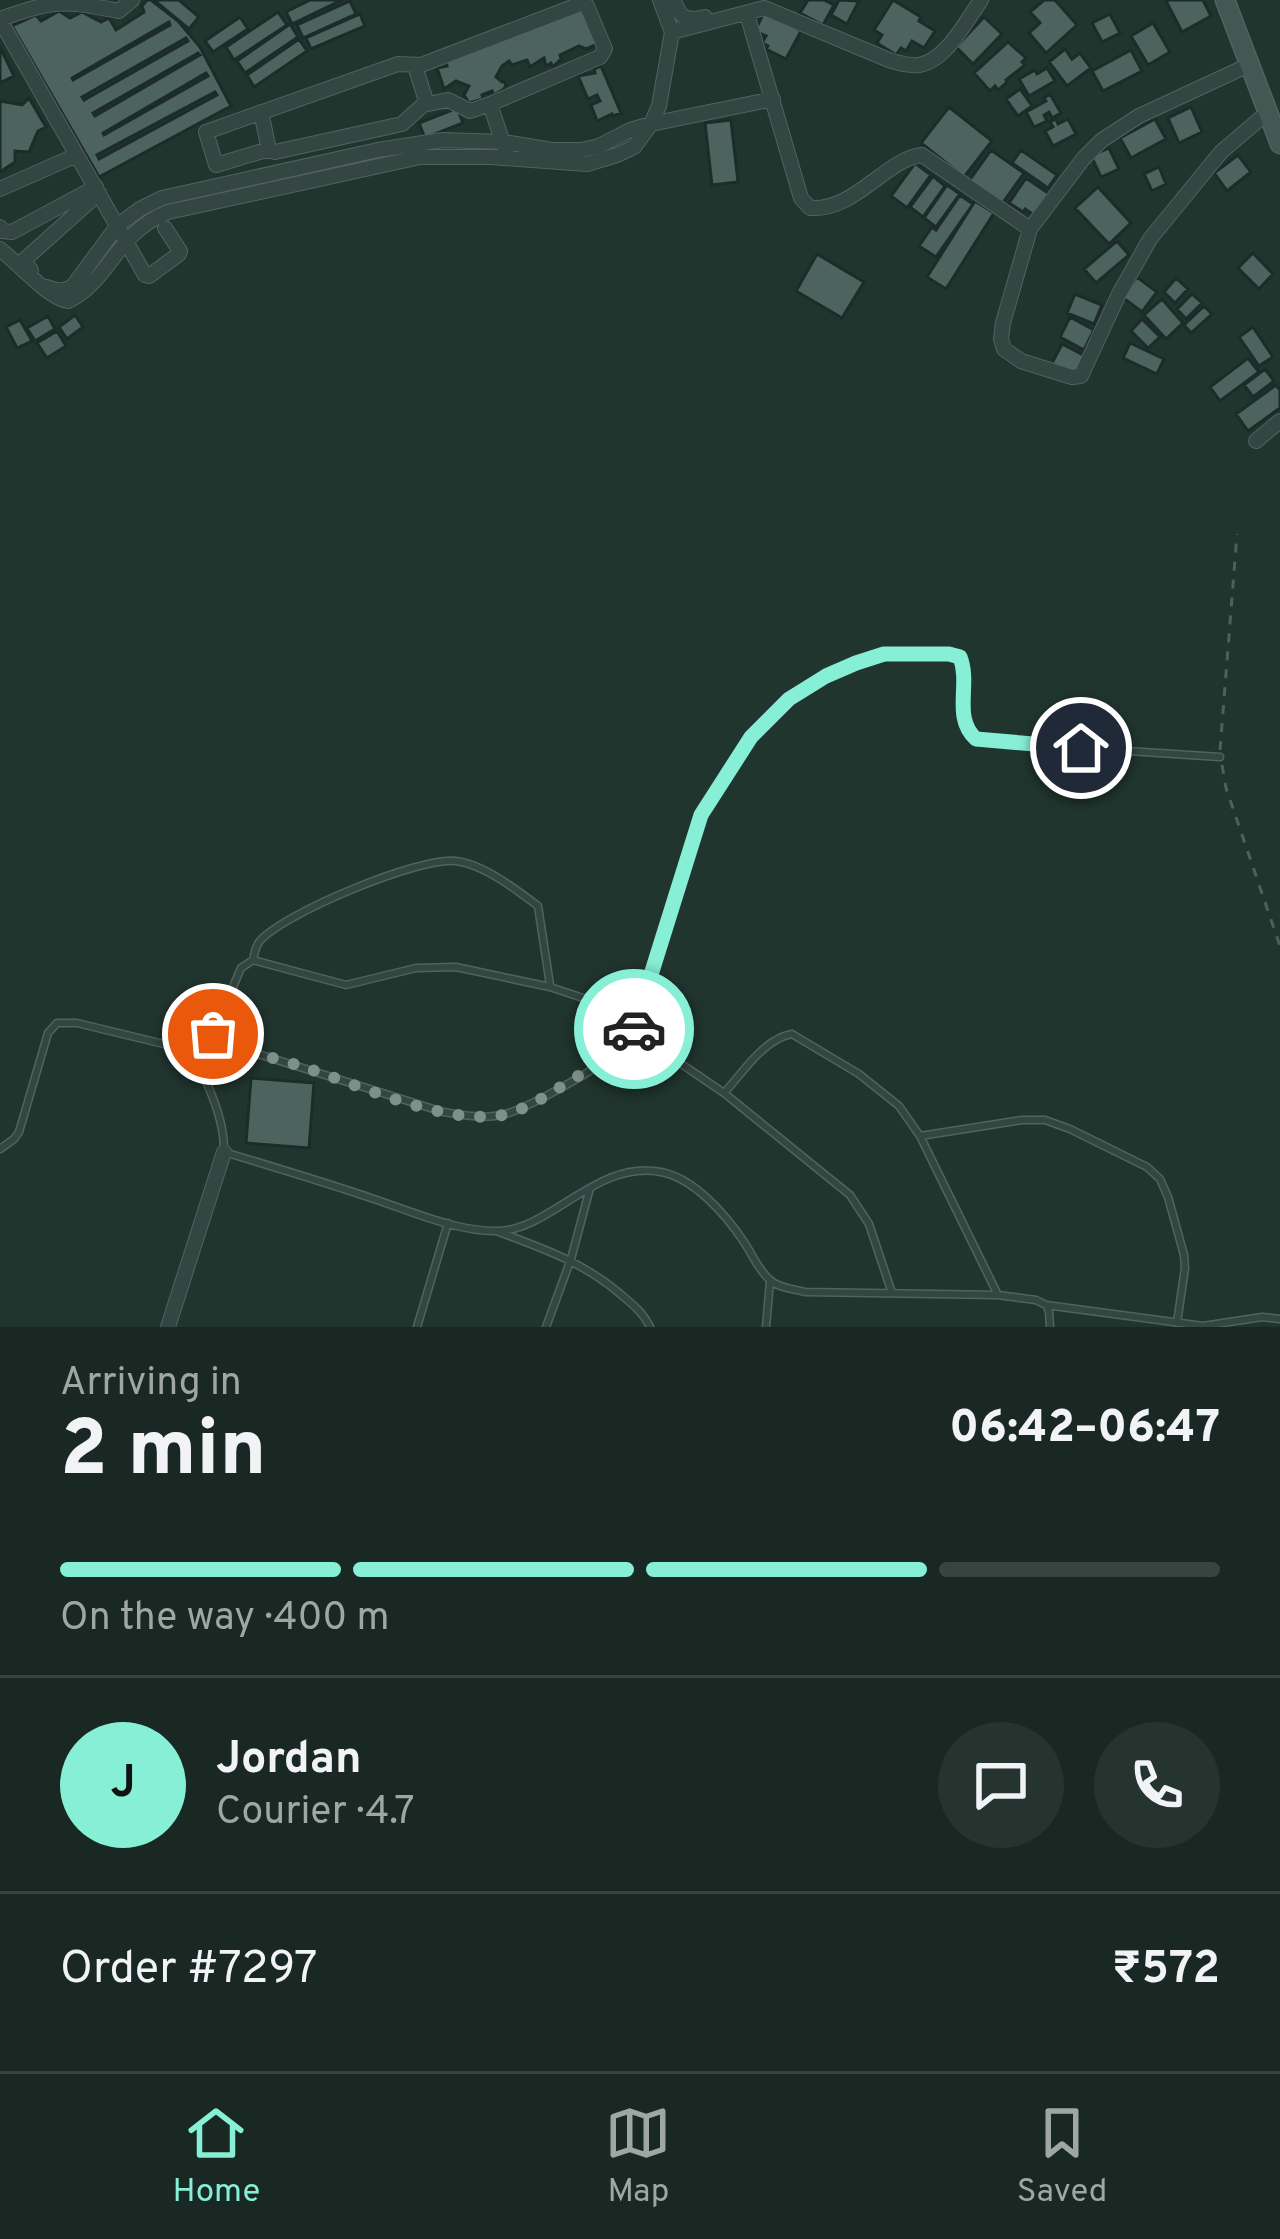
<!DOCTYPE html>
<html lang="en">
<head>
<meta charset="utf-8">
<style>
  body { margin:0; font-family:Overpass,sans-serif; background:#263430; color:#f1f3f6; height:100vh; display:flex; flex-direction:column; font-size:45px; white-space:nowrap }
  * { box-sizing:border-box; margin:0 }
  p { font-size:39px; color:#9fa6a6 }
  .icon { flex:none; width:66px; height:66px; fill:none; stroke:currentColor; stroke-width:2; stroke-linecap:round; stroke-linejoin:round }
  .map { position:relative; height:1327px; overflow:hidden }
  .sheet { display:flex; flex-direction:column; background:#192823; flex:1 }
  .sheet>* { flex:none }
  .pin { position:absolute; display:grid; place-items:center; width:102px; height:102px; color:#fff; margin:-51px; border:6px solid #fff; border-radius:50%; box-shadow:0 3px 12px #0007 }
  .courier { position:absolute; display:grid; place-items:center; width:120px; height:120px; margin:-60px; border:9px solid #87efd6; border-radius:50%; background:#fff; color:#222; box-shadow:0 3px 15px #0007 }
  .summary em { font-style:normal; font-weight:800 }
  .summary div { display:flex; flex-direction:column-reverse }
  .summary { display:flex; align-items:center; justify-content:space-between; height:204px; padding:0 60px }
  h1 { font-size:78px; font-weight:800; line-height:90px }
  .bar { display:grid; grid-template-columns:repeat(4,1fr); gap:18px 12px; align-content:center; height:144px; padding:0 60px }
  .bar i { height:15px; border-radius:9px; background:#374441 }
  .bar .active { background:#87efd6 }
  .bar p { grid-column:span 4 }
  .line { display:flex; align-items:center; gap:30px; padding:0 60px; border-top:3px solid #374441 }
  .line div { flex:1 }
  .round { display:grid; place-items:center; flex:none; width:126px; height:126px; border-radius:63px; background:#263430 }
  .menu { display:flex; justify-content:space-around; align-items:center; height:168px; border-top:3px solid #374441; background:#192823; font-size:33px; color:#9fa6a6 }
  .menu a { display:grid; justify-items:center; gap:6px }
  .menu .active { color:#87efd6 }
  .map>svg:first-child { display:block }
</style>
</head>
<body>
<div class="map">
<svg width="1280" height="1327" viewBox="0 0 1280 1327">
  <rect width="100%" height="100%" fill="#21352f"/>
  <!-- building -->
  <path fill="#4c645d" stroke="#1c2c28" stroke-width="3" fill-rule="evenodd" d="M147 0H151L178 21 200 47 231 106 99 177 12 26 36 15 41 21 59 11 70 18 82 12 101 22 109 18 116 30 144 12 142 6ZM169 22 170 25 73 80 72 78ZM186 38 188 41 84 100 82 97ZM198 53 200 55 95 116 93 113ZM206 73 208 76 104 135 103 133ZM215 92 217 95 99 159 97 155Z
    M154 0H179L199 17 189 29Z
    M310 0H342L292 24 286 12Z
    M808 0H824L834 5 823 25 800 13Z
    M839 0 859 1 847 24 831 15Z
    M893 0 921 17 919 21 935 31 924 48 912 41 906 51 901 48 896 55 877 43 882 35 874 30Z
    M1044 0H1055L1077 25 1046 53 1029 33 1040 23 1030 12Z
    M1169 0H1203L1211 16 1182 32 1166 1Z
    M350 1 356 14 303 38 297 25Z
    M582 7 598 44 586 49 579 46 560 55 561 59 553 67 551 63 546 66 544 58 530 67 527 60 512 65 509 61 502 66 496 77 502 82 504 81 506 85 504 89 494 95 492 91 482 95 483 99 469 103 464 95 469 86 456 81 444 89 437 68 447 66 446 60Z
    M278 12 287 25 234 60 226 47Z
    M764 12 801 31 786 59 766 49 768 46 762 43 766 36 755 31Z
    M360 14 365 26 311 49 306 38Z
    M1110 14 1120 33 1102 42 1092 23Z
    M240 17 248 29 213 52 205 41Z
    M984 17 1002 34 973 64 956 47Z
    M1153 23 1170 52 1148 65 1131 36Z
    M290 24 298 37 245 73 237 61Z
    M299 39 307 51 254 87 247 75Z
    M1008 42 1026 58 1022 62 1025 65 1006 80 1007 82 998 90 995 86 990 91 974 73Z
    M0 47 14 76 0 83Z
    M1065 49 1072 59 1080 53 1091 68 1067 86 1049 62Z
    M1131 50 1142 71 1103 91 1092 71Z
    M601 66 621 113 613 116 612 114 597 121 591 105 600 101 597 95 588 99 578 76 595 73 594 69Z
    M1047 68 1055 81 1029 96 1019 79 1035 70 1037 74Z
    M1020 89 1032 106 1018 116 1006 99Z
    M1050 94 1061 113 1052 118 1049 112 1044 115 1047 121 1034 127 1026 112 1046 101 1044 98Z
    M29 98 46 127 38 131 29 152 15 151V162L0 172V101L22 105Z
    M949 107 992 141 964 177 921 143Z
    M1191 107 1202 132 1179 143 1168 118Z
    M457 108 463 123 425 138 419 123Z
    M1056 119 1058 124 1068 119 1076 134 1053 146 1045 131 1053 127 1050 122Z
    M1155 119 1166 139 1131 158 1120 138Z
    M731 120 738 182 712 185 705 123Z
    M1109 148 1119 169 1101 177 1091 156Z
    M991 150 1024 173 1002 204 969 181Z
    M1021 150 1057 175 1048 188 1012 163Z
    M1238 155 1251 172 1227 191 1214 173Z
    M915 163 931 175 907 208 891 196Z
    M1159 167 1166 184 1152 191 1144 174Z
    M933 176 945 186 923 217 910 207Z
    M1026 178 1051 195 1034 215 1025 209 1023 212 1009 203Z
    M947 185 960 194 936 227 924 218Z
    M1098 187 1131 223 1109 244 1075 208Z
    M960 195 973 204 936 257 919 246 932 227 936 230Z
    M975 201 994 213 946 289 927 277Z
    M1117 241 1129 255 1096 283 1084 269Z
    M1253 253 1273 274 1259 289 1238 268Z
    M817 254 864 282 842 318 796 291Z
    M1137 277 1157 292 1142 312 1122 297Z
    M1176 278 1188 289 1175 303 1164 292Z
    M1075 294 1102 305 1094 324 1067 313Z
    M1192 294 1202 303 1186 319 1177 309Z
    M1162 299 1183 323 1166 339 1144 315Z
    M1204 306 1212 314 1191 333 1184 325Z
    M75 315 83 327 67 339 59 327Z
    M48 316 55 329 35 341 27 328Z
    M1070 317 1094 330 1084 350 1060 337Z
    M1142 319 1160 337 1148 348 1131 331Z
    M20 320 32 341 17 348 6 327Z
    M1253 327 1273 357 1259 366 1239 337Z
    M57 331 66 346 47 358 37 343Z
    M1130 343 1164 359 1157 374 1123 358Z
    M1062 344 1085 356 1076 375 1052 363Z
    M1248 358 1259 372 1220 401 1210 387Z
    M1265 369 1274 381 1253 397 1244 385Z
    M1276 385 1280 390V408L1248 431 1236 414Z
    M251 1078 314 1083 309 1148 246 1143Z"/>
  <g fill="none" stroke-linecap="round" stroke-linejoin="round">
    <!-- lane casing -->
    <g stroke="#52635f" stroke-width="9">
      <path id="lane" d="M253 960C254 955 256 946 259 942 281 914 421 856 456 861 483 864 517 890 538 906L550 985
        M213 1034 239 1048 443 1112C462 1115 482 1119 501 1115 525 1111 611 1061 628 1044L701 815 751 737 789 699 826 676 856 663 884 654H949L960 657C973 687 946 731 988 742L1220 757
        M192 1048C205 1081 225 1116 224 1152 274 1167 324 1182 374 1199 413 1212 457 1232 499 1231 552 1229 598 1159 661 1172 694 1178 726 1215 744 1242 752 1254 759 1271 770 1280 778 1288 794 1289 805 1292L998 1295 1036 1300 1046 1305 1049 1311 1050 1327
        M725 1092C743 1072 765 1038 792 1034L859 1074 899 1106 920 1136 998 1295
        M920 1136 1022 1120H1045L1070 1129 1147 1167 1160 1179 1168 1197 1184 1255 1185 1268 1177 1323
        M0 1149 14 1139 19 1132 48 1033 57 1023H77L176 1047C192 1048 202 1046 213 1034L241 968 253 960 346 985 416 968 456 967 550 987 586 999 724 1093 850 1195 869 1224 892 1293
        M499 1232C542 1248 582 1262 618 1292 631 1303 643 1312 650 1327
        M1046 1305 1203 1326 1262 1317 1280 1319
        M417 1327 448 1223
        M546 1327 571 1259 590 1188
        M766 1327 770 1281"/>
    </g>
    <!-- street casing -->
    <g stroke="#52635f" stroke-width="16">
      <path id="street" d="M660 0 672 32
        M674 0C680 19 686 21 705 17
        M747 14 801 198 810 208C855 211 886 159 922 155L1030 229
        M0 19C54 0 62 0 119 11L132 0
        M0 20 145 275 149 276 179 254 180 251 165 228
        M1251 64 1139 116 1102 140 1083 159 1030 229 1003 323 1001 339 1004 349 1021 361 1072 377 1081 376 1119 294 1150 239 1221 152 1268 112
        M415 66 427 104
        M490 104 470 111 448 100 423 105 402 124 275 152 266 150 216 165 206 132 398 64 421 65 583 3 587 6 605 49 600 57 490 104 508 158
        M261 112 269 150
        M0 189 77 155
        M0 227 2 231 12 232 96 187
        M0 249C19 264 48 298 68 301 109 282 115 233 168 212L420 157H491L587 164 617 155 634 147 651 124 659 106 672 32 764 8 889 60C899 63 908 66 919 65 946 61 966 21 981 0
        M31 270 23 261 99 193
        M47 287C57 291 63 292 73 286L118 225 140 209 162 198 378 150 442 140 504 142 552 150H582L599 146 630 130 651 124 773 99
        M1256 441 1280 421
        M168 1327 224 1152"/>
    </g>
    <!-- secondary casing -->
    <g stroke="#52635f" stroke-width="21">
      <path id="secondary" d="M1225 0 1280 144"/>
    </g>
    <!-- path -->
    <path stroke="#4e6154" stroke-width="3" stroke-dasharray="9 9" stroke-linecap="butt" d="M1220 750 1237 534
      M1222 765 1226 788 1280 946"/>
    <!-- lane -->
    <use href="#lane" stroke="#344641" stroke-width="6"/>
    <!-- street -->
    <use href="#street" stroke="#344641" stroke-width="14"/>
    <!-- secondary -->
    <use href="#secondary" stroke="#435853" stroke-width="18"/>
  </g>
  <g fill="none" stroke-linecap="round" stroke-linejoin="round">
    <!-- done -->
    <path stroke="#7d918c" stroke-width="12" stroke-dasharray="0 21.6" d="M213 1034C239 1052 270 1056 300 1066 354 1083 440 1123 497 1116 526 1112 554 1090 580 1075 603 1062 624 1055 634 1029"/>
    <!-- route -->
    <path stroke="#87efd6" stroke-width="15" d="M634 1029 701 815 751 737 789 699 826 676 856 663 884 654H949L960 657C971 685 952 717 976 739L1081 748"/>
  </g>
</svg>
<div class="pin" style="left:213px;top:1034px;background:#ea580c"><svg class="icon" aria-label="bag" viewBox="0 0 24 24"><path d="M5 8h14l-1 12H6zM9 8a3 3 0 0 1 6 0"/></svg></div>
<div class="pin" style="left:1081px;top:748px;background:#1f2937"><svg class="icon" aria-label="home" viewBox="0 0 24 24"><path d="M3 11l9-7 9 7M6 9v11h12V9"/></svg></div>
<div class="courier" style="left:634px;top:1029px"><svg class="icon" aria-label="car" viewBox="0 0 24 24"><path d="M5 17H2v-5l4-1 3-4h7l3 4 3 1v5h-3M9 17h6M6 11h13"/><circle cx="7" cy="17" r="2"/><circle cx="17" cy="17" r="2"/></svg></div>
</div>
<section class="sheet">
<div class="summary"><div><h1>2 min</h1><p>Arriving in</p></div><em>06:42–06:47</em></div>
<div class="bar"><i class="active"></i><i class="active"></i><i class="active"></i><i></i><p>On the way · 400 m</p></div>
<div class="line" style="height:216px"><b class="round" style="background:#87efd6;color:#111">J</b><div><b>Jordan</b><p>Courier · 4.7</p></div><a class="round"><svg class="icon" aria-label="chat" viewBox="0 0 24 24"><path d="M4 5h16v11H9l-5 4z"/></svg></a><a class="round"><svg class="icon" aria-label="phone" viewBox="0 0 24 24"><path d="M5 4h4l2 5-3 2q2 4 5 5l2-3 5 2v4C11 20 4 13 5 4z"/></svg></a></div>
<div class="line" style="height:156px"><div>Order #7297</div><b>₹572</b></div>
</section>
<nav class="menu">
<a class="active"><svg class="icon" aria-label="home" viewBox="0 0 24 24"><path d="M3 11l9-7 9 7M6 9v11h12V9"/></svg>Home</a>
<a><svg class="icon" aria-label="map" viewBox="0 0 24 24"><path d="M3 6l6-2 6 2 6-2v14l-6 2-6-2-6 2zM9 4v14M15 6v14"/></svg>Map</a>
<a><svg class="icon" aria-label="saved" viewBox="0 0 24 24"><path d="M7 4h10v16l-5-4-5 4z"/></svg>Saved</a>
</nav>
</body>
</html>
